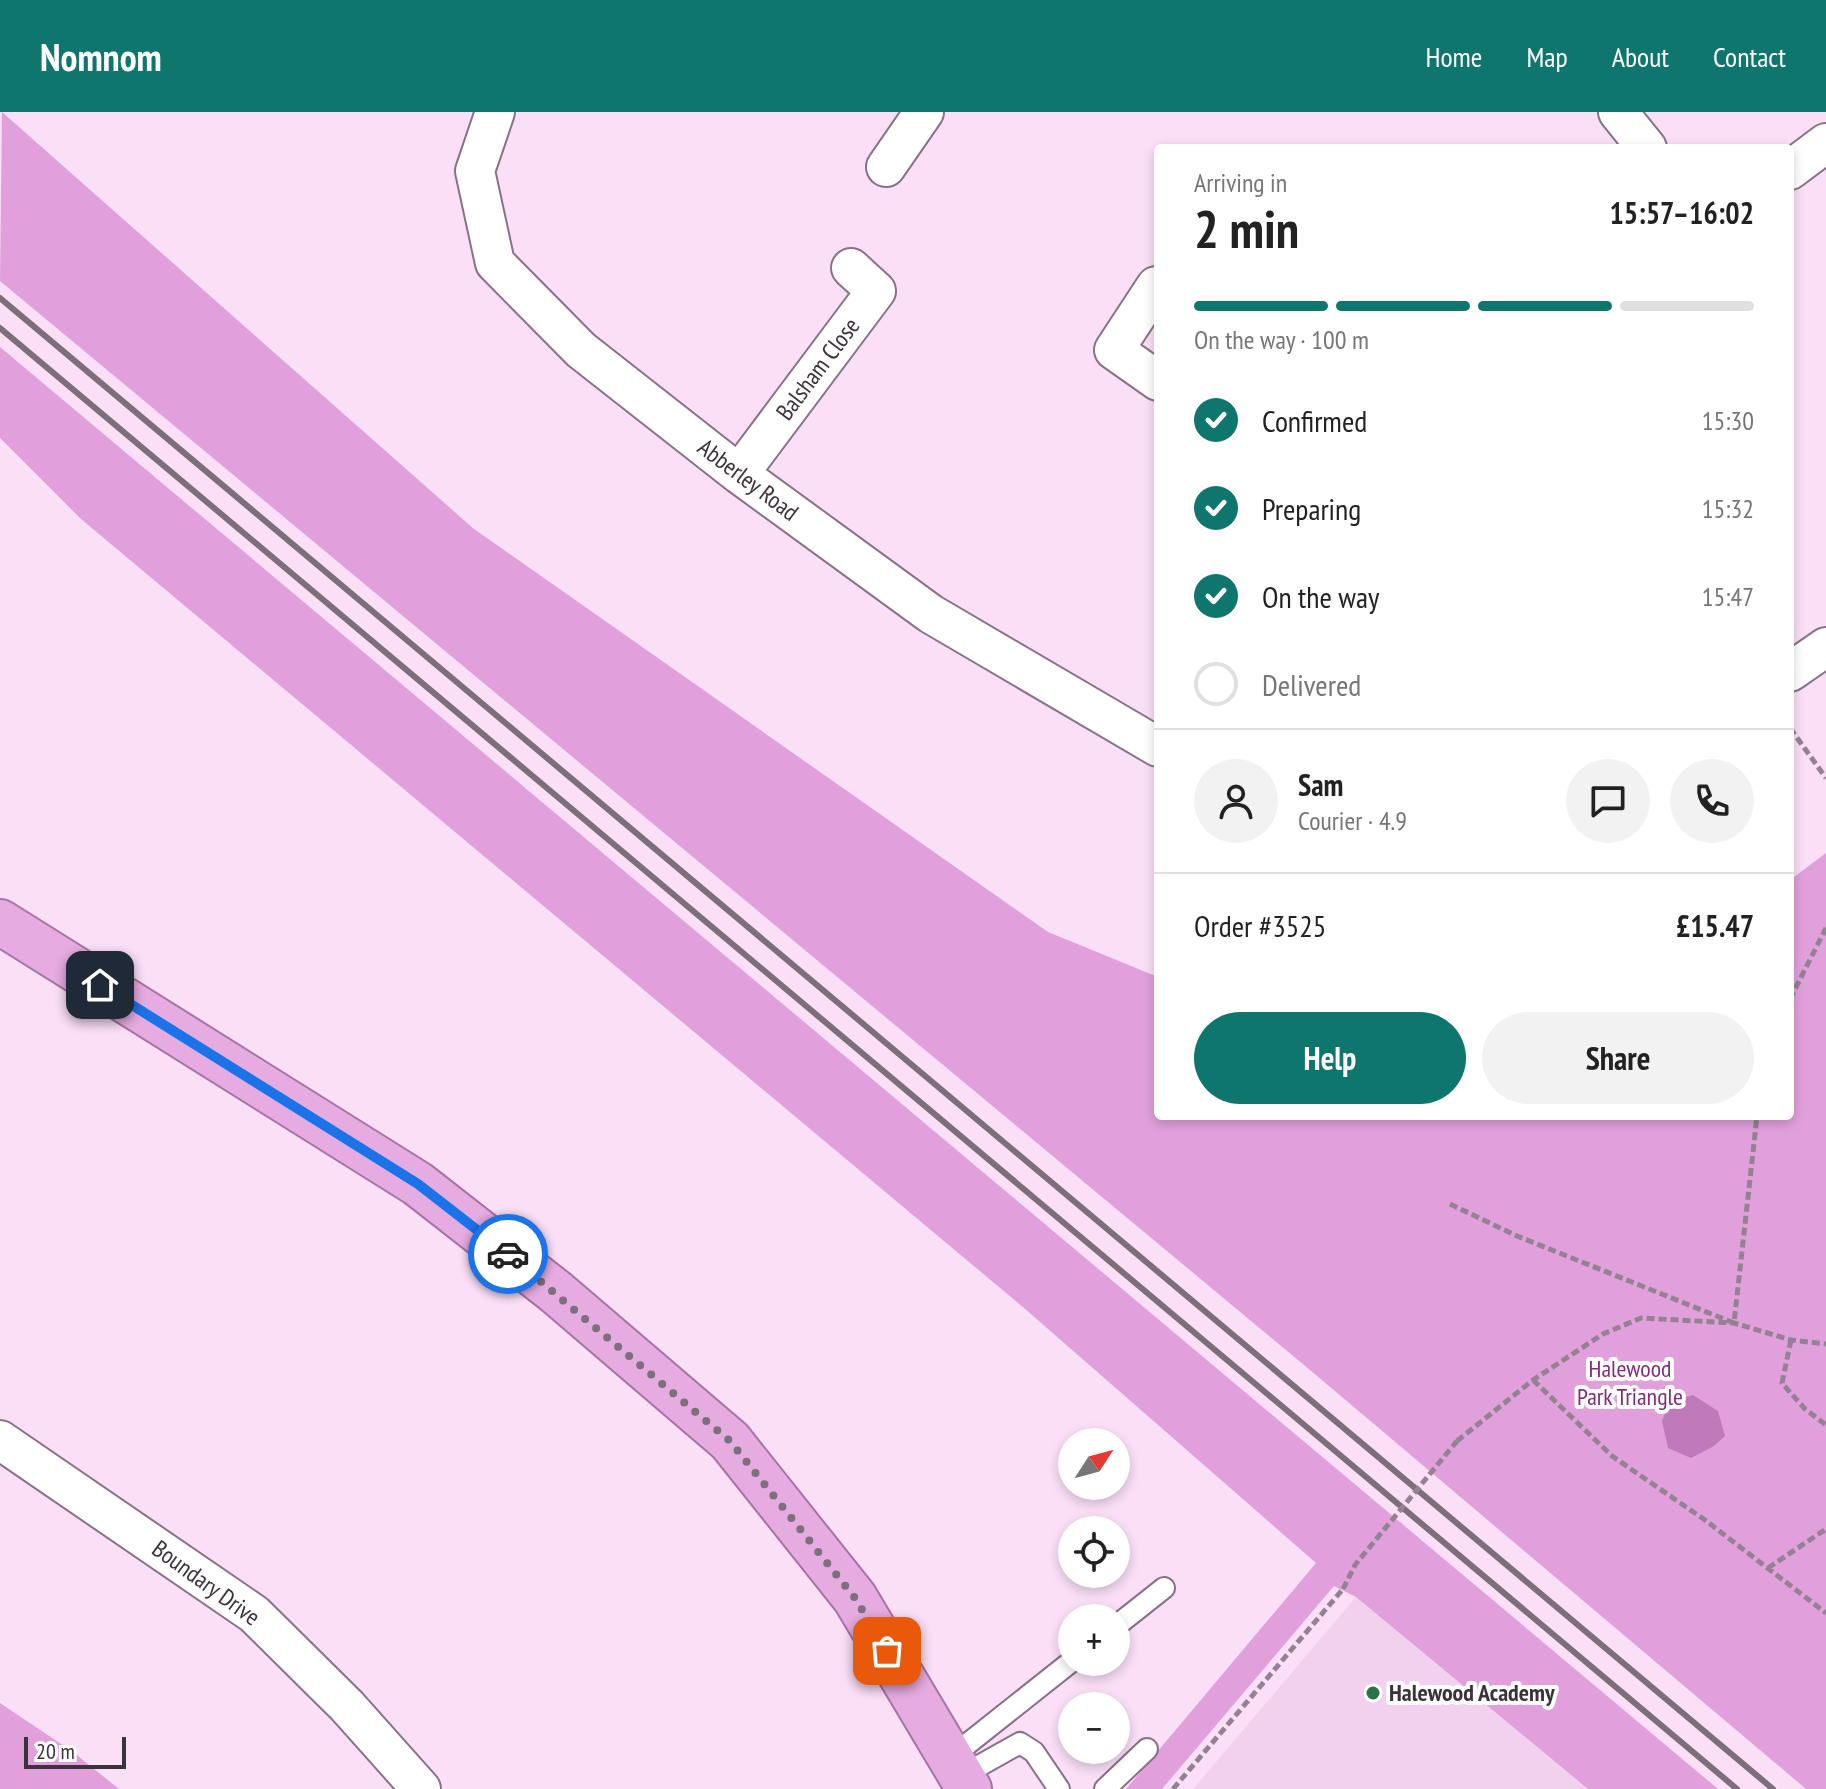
<!DOCTYPE html>
<html lang="en">
<head>
<meta charset="utf-8">
<style>
  body { margin:0; font-family:"PT Sans Narrow",sans-serif; background:#f2f2f2; color:#222; height:100vh; display:flex; flex-direction:column; font-size:30px; white-space:nowrap }
  * { box-sizing:border-box; margin:0 }
  p { font-size:26px; color:#767676 }
  .icon { flex:none; width:44px; height:44px; fill:none; stroke:currentColor; stroke-width:2; stroke-linecap:round; stroke-linejoin:round }
  .map { position:relative; flex:1; overflow:hidden }
  .panel { position:absolute; left:1154px; top:32px; width:640px; height:976px; display:flex; flex-direction:column; background:#fff; border-radius:8px; box-shadow:0 4px 12px #0003 }
  .panel>* { flex:none }
  .needle { width:52px; rotate:54deg }
  .tools { position:absolute; left:1058px; top:1316px; display:grid; gap:16px }
  .tools a { display:grid; place-items:center; width:72px; height:72px; border-radius:50%; background:#fff; box-shadow:0 4px 12px #0003; font-size:40px }
  .scale { position:absolute; left:24px; bottom:20px; width:102px; box-sizing:border-box; padding-left:8px; border:4px solid #3c323b; border-top:0; font-size:22px; line-height:28px; white-space:nowrap; color:#3c323b; -webkit-text-stroke:6px #fff; paint-order:stroke }
  .pin { position:absolute; display:grid; place-items:center; width:68px; height:68px; color:#fff; margin:-34px; border-radius:16px; box-shadow:0 4px 12px #0006 }
  .courier { position:absolute; display:grid; place-items:center; width:80px; height:80px; margin:-40px; border:6px solid #1a73e8; border-radius:50%; background:#fff; color:#222; box-shadow:0 2px 10px #0007 }
  .headline em { font-style:normal; font-weight:800 }
  .headline div { display:flex; flex-direction:column-reverse }
  .headline { display:flex; align-items:center; justify-content:space-between; height:136px; padding:0 40px }
  h1 { font-size:52px; font-weight:800; line-height:60px }
  .bar { display:grid; grid-template-columns:repeat(4,1fr); gap:12px 8px; align-content:center; height:96px; padding:0 40px }
  .bar i { height:10px; border-radius:6px; background:#e0e0e0 }
  .bar .active { background:#0f766e }
  .bar p { grid-column:span 4 }
  .line { display:flex; align-items:center; gap:20px; padding:0 40px; border-top:2px solid #e0e0e0 }
  .line div { flex:1 }
  .round { display:grid; place-items:center; flex:none; width:84px; height:84px; border-radius:42px; background:#f2f2f2 }
  ol { padding:0 40px; list-style:none }
  li { display:flex; align-items:center; gap:24px; height:88px }
  li p { margin-inline-start:auto }
  li .icon { padding:8px; border-radius:50%; background:#0f766e; color:#fff; stroke-width:4 }
  li:last-child { color:#767676 }
  li i { width:44px; height:44px; border:4px solid #e0e0e0; border-radius:50% }
  .primary-button { display:flex; gap:16px; margin-top:auto; padding:16px 40px }
  .primary-button a { flex:1; height:92px; border-radius:48px; background:#0f766e; color:#fff; font-size:32px; font-weight:800; line-height:92px; text-align:center }
  .primary-button a+a { background:#f2f2f2; color:#222 }
  header { display:flex; align-items:center; gap:48px; box-sizing:border-box; height:112px; padding:0 40px; background:#0f766e; color:#fff }
  header strong { font-size:38px }
  nav { display:flex; gap:44px; margin-inline-start:auto; font-size:28px }
  .map>svg:first-child { display:block }
</style>
</head>
<body>
<header>
<strong>Nomnom</strong>
<nav><a>Home</a><a>Map</a><a>About</a><a>Contact</a></nav>
</header>
<div class="map">
<svg width="1826" height="1677" viewBox="0 0 1826 1677">
  <rect width="100%" height="100%" fill="#fadff7"/>
  <!-- built -->
  <path fill="#f2d1ef" d="M1356 1485 1588 1677H1193Z"/>
  <!-- green -->
  <path fill="#e1a0dc" d="M2 0 474 417 1048 820 1158 865V1004H1790V768L1826 741V1677H1806L1310 1258 0 169Z
    M0 235 1718 1677H1588L1356 1485 1334 1474 1162 1677H1126L1316 1451 1024 1196 81 407 0 326Z
    M0 1591 73 1640 119 1677H0Z"/>
  <!-- water -->
  <path fill="#c079bb" d="M1693 1283 1718 1299 1725 1324 1714 1334 1691 1346 1668 1336 1662 1309 1670 1289Z"/>
  <g fill="none" stroke-linecap="round" stroke-linejoin="round">
    <!-- service casing -->
    <g stroke="#897187" stroke-width="24">
      <path id="service" d="M1116 1514 1164 1476
        M951 1645 1072 1549
        M961 1664 1020 1631 1034 1640 1059 1677
        M1105 1677 1147 1637"/>
    </g>
    <!-- minor casing -->
    <g stroke="#897187" stroke-width="42">
      <path id="minor" d="M495 0 475 59 495 151 581 238 739 362 931 502 1158 635
        M1618 0 1647 36
        M886 55 924 0
        M1790 58 1826 31
        M1156 174 1114 238 1158 269
        M739 362 876 179 851 156
        M1790 560 1826 535
        M0 1328 254 1502 347 1594 421 1677"/>
    </g>
    <!-- trunk casing -->
    <g stroke="#a673a2" stroke-width="48">
      <path id="trunk" d="M0 810 418 1072 556 1180 730 1329 855 1486 969 1677"/>
    </g>
    <!-- path -->
    <path stroke="#948292" stroke-width="5" stroke-dasharray="8 4" stroke-linecap="butt" d="M1790 616 1826 666
      M1790 887 1826 816
      M1450 1092 1517 1124 1734 1211 1757 1004
      M1791 1228 1782 1271 1805 1297 1826 1313
      M1533 1268 1612 1344 1705 1408 1826 1501
      M1457 1329 1533 1268 1603 1222 1641 1206 1734 1211 1791 1228 1826 1232
      M1768 1456 1826 1417
      M1173 1677 1343 1477"/>
    <!-- service -->
    <use href="#service" stroke="#fff" stroke-width="20"/>
    <!-- minor -->
    <use href="#minor" stroke="#fff" stroke-width="38"/>
    <!-- trunk -->
    <use href="#trunk" stroke="#e6abe0" stroke-width="44"/>
    <!-- rail -->
    <path stroke="#7d6e7c" stroke-width="6" d="M0 186 1773 1677
      M0 216 1737 1677"/>
    <!-- path-bridge -->
    <path stroke="#948292" stroke-width="5" stroke-dasharray="8 4" stroke-linecap="butt" d="M1343 1477 1355 1453 1457 1329"/>
  </g>
  <g fill="none" stroke-linecap="round" stroke-linejoin="round">
    <!-- done -->
    <path stroke="#7e6f7d" stroke-width="8" stroke-dasharray="0 14.4" d="M508 1142 730 1329 855 1486 887 1539"/>
    <!-- route -->
    <path stroke="#1a73e8" stroke-width="10" d="M100 873 418 1072 508 1142"/>
  </g>
  <!-- markers -->
  <circle fill="#297442" stroke="#fff" stroke-width="3" cx="1373" cy="1581" r="8"/>
  <g text-anchor="middle" stroke-width="8" stroke-linejoin="round" paint-order="stroke">
    <!-- street labels -->
    <g font-size="24" fill="#3c323b" stroke="#fff">
      <text transform="translate(818 257) rotate(-53)" y="8">Balsham Close</text>
      <text transform="translate(748 368) rotate(37)" y="8">Abberley Road</text>
      <text transform="translate(206 1471) rotate(36)" y="8">Boundary Drive</text>
    </g>
    <!-- park labels -->
    <g font-size="24" fill="#812c7e" stroke="#fff">
      <text x="1630" y="1265">Halewood<tspan x="1630" dy="28">Park Triangle</tspan></text>
    </g>
    <!-- poi labels -->
    <g font-size="24" font-weight="bold" fill="#3c323b" stroke="#fff" text-anchor="start">
      <text x="1389" y="1589">Halewood Academy</text>
    </g>
  </g>
</svg>
<div class="tools">
<a><svg class="needle" viewBox="-14 -14 28 28"><path d="M0-13l5 13h-10z" fill="#e53935"/><path d="M0 13l5-13h-10z" fill="#767676"/></svg></a>
<a><svg class="icon" aria-label="locate" viewBox="0 0 24 24"><circle cx="12" cy="12" r="6"/><path d="M12 2v4M12 18v4M2 12h4M18 12h4"/></svg></a>
<a>+</a>
<a>−</a>
</div>
<div class="scale">20 m</div>
<div class="pin" style="left:887px;top:1539px;background:#ea580c"><svg class="icon" aria-label="bag" viewBox="0 0 24 24"><path d="M5 8h14l-1 12H6zM9 8a3 3 0 0 1 6 0"/></svg></div>
<div class="pin" style="left:100px;top:873px;background:#1f2937"><svg class="icon" aria-label="home" viewBox="0 0 24 24"><path d="M3 11l9-7 9 7M6 9v11h12V9"/></svg></div>
<div class="courier" style="left:508px;top:1142px"><svg class="icon" aria-label="car" viewBox="0 0 24 24"><path d="M5 17H2v-5l4-1 3-4h7l3 4 3 1v5h-3M9 17h6M6 11h13"/><circle cx="7" cy="17" r="2"/><circle cx="17" cy="17" r="2"/></svg></div>
<section class="panel">
<div class="headline"><div><h1>2 min</h1><p>Arriving in</p></div><em>15:57–16:02</em></div>
<div class="bar"><i class="active"></i><i class="active"></i><i class="active"></i><i></i><p>On the way · 100 m</p></div>
<ol>
<li><svg class="icon" aria-label="check" viewBox="0 0 24 24"><path d="M5 12l5 5 9-10"/></svg>Confirmed<p>15:30</p></li>
<li><svg class="icon" aria-label="check" viewBox="0 0 24 24"><path d="M5 12l5 5 9-10"/></svg>Preparing<p>15:32</p></li>
<li><svg class="icon" aria-label="check" viewBox="0 0 24 24"><path d="M5 12l5 5 9-10"/></svg>On the way<p>15:47</p></li>
<li><i></i>Delivered</li>
</ol>
<div class="line" style="height:144px"><a class="round"><svg class="icon" aria-label="person" viewBox="0 0 24 24"><circle cx="12" cy="8" r="4"/><path d="M4 21q1-7 8-7t8 7"/></svg></a><div><b>Sam</b><p>Courier · 4.9</p></div><a class="round"><svg class="icon" aria-label="chat" viewBox="0 0 24 24"><path d="M4 5h16v11H9l-5 4z"/></svg></a><a class="round"><svg class="icon" aria-label="phone" viewBox="0 0 24 24"><path d="M5 4h4l2 5-3 2q2 4 5 5l2-3 5 2v4C11 20 4 13 5 4z"/></svg></a></div>
<div class="line" style="height:104px"><div>Order #3525</div><b>£15.47</b></div>
<div class="primary-button"><a>Help</a><a>Share</a></div>
</section>
</div>
</body>
</html>
